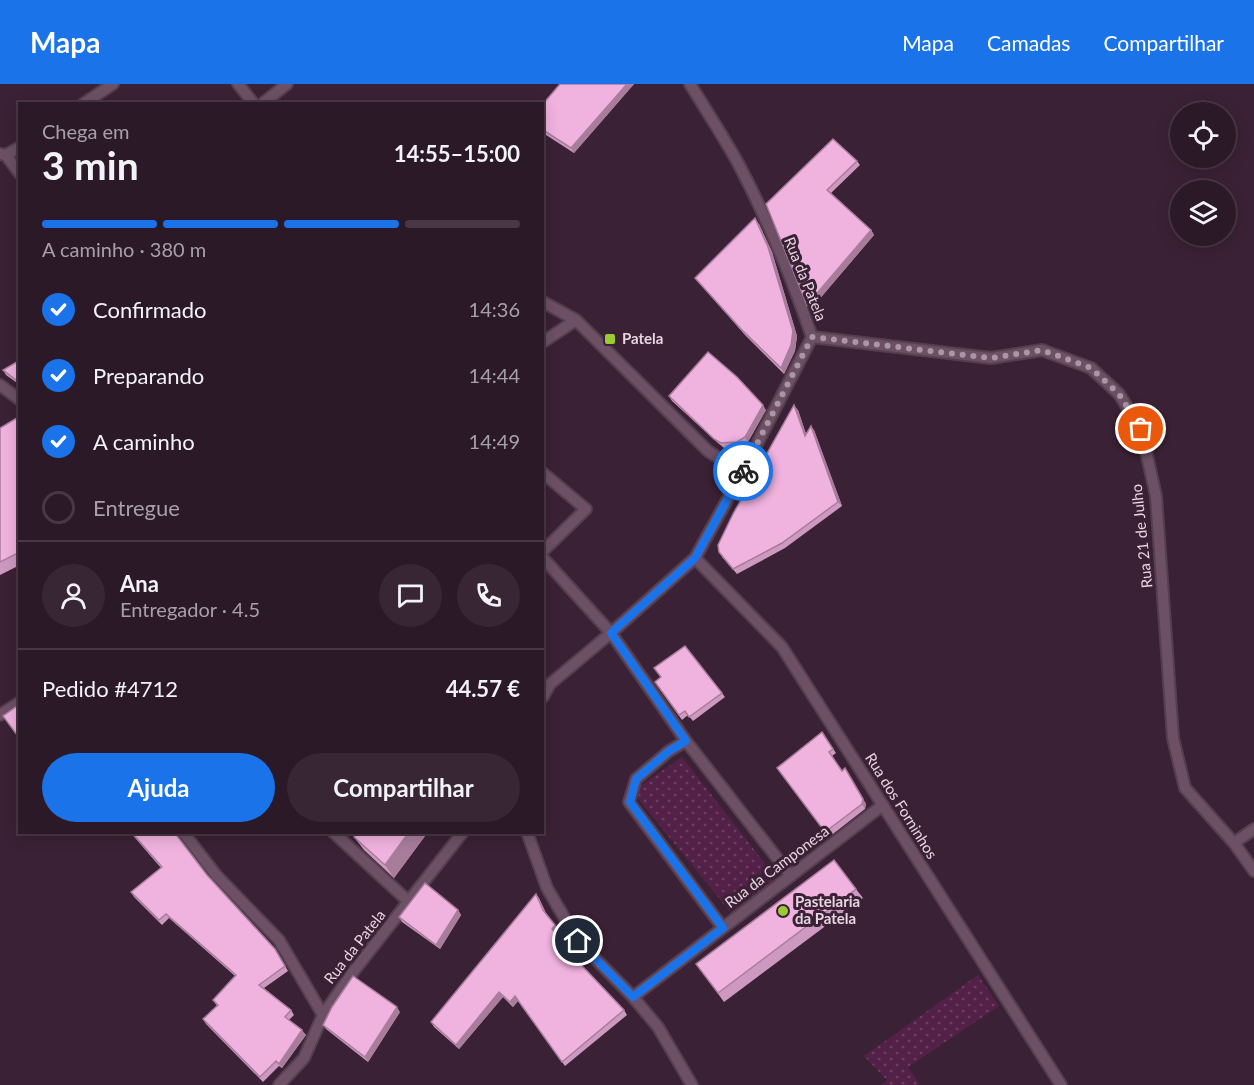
<!DOCTYPE html>
<html lang="pt">
<head>
<meta charset="utf-8">
<style>
  body { margin:0; font-family:Lato,sans-serif; background:#382634; color:#f1f3f6; height:100vh; display:flex; flex-direction:column; font-size:22px; white-space:nowrap }
  * { box-sizing:border-box; margin:0 }
  p { font-size:20px; color:#a6a0a8 }
  .icon { flex:none; width:33px; height:33px; fill:none; stroke:currentColor; stroke-width:2; stroke-linecap:round; stroke-linejoin:round }
  .map { position:relative; flex:1; overflow:hidden }
  .details { position:absolute; left:18px; top:18px; width:526px; height:732px; display:flex; flex-direction:column; background:#2c1928; border-radius:0px; box-shadow:0 3px 15px #0003,0 0 0 2px #483845 }
  .details>* { flex:none }
  .controls { position:absolute; left:1170px; top:18px; display:grid; gap:12px }
  .controls a { display:grid; place-items:center; width:66px; height:66px; border-radius:50%; background:#2c1928; box-shadow:0 3px 15px #0003,0 0 0 2px #483845; font-size:30px }
  .pin { position:absolute; display:grid; place-items:center; width:51px; height:51px; color:#fff; margin:-26px; border:3px solid #fff; border-radius:50%; box-shadow:0 2px 6px #0007 }
  .courier { position:absolute; display:grid; place-items:center; width:60px; height:60px; margin:-30px; border:4px solid #1a73e8; border-radius:50%; background:#fff; color:#222; box-shadow:0 2px 8px #0007 }
  .head em { font-style:normal; font-weight:700 }
  .head div { display:flex; flex-direction:column-reverse }
  .head { display:flex; align-items:center; justify-content:space-between; height:102px; padding:0 24px }
  h1 { font-size:39px; font-weight:700; line-height:45px }
  .bar { display:grid; grid-template-columns:repeat(4,1fr); gap:9px 6px; align-content:center; height:72px; padding:0 24px }
  .bar i { height:8px; border-radius:4px; background:#483845 }
  .bar .selected { background:#1a73e8 }
  .bar p { grid-column:span 4 }
  .line { display:flex; align-items:center; gap:15px; padding:0 24px; border-top:2px solid #483845 }
  .line div { flex:1 }
  .round { display:grid; place-items:center; flex:none; width:63px; height:63px; border-radius:32px; background:#382634 }
  ol { padding:0 24px; list-style:none }
  li { display:flex; align-items:center; gap:18px; height:66px }
  li p { margin-inline-start:auto }
  li .icon { padding:6px; border-radius:50%; background:#1a73e8; color:#fff; stroke-width:4 }
  li:last-child { color:#a6a0a8 }
  li i { width:33px; height:33px; border:3px solid #483845; border-radius:50% }
  .action { display:flex; gap:12px; margin-top:auto; padding:12px 24px }
  .action a { flex:1; height:69px; border-radius:36px; background:#1a73e8; color:#fff; font-size:24px; font-weight:700; line-height:69px; text-align:center }
  .action a+a { background:#382634; color:#f1f3f6 }
  header { display:flex; align-items:center; gap:36px; box-sizing:border-box; height:84px; padding:0 30px; background:#1a73e8; color:#fff }
  header strong { font-size:28px }
  nav { display:flex; gap:33px; margin-inline-start:auto; font-size:21px }
  .map>svg:first-child { display:block }
</style>
</head>
<body>
<header>
<strong>Mapa</strong>
<nav><a>Mapa</a><a>Camadas</a><a>Compartilhar</a></nav>
</header>
<div class="map">
<svg width="1254" height="1001" viewBox="0 0 1254 1001">
  <defs>
    <pattern id="green-dots" width="8" height="8" patternUnits="userSpaceOnUse" patternTransform="scale(1.5)"><rect width="8" height="8" fill="#532148"/><path d="M2 2h.1M6 6h.1" fill="none" stroke="#6c4062" stroke-width="1.8" stroke-linecap="round"/></pattern>
  </defs>
  <rect width="100%" height="100%" fill="#3b2135"/>
  <!-- green -->
  <path fill="url(#green-dots)" d="M682 673 781 800 735 834 638 715 640 702Z
    M978 891 999 922 908 983 920 1001H881L887 996 864 972Z"/>
  <g fill="none" stroke-linecap="round" stroke-linejoin="round">
    <!-- minor casing -->
    <g stroke="#543f4f" stroke-width="14">
      <path id="minor" d="M238 0 254 20
        M83 20 113 0
        M262 20 287 0
        M0 70 6 71 20 63
        M6 71 20 90
        M543 218 576 236 708 367 742 389
        M812 253 991 274 1042 266 1091 284 1119 310 1141 345 1156 412 1173 654 1185 704 1234 759 1254 787
        M543 258 576 236
        M0 301 20 316
        M543 389 586 425 543 467
        M543 474 611 549 686 657 791 792
        M695 474 782 563 1061 1001
        M543 613 550 600 611 549 695 474 742 389 812 253C792 194 767 134 738 79 723 52 706 26 690 0
        M0 631 20 618
        M686 657 669 667 636 695 629 718 723 844
        M183 748 216 791 279 856 323 931
        M333 748 409 818
        M527 748 547 804 578 857 633 913 658 943 692 1001
        M1234 759 1254 745
        M633 913 883 721
        M279 1001 304 974 323 931 353 888 463 748"/>
    </g>
    <!-- minor -->
    <use href="#minor" stroke="#6d5065" stroke-width="10"/>
  </g>
  <!-- wall -->
  <path fill="#ce99c0" d="M560 0H634L574 69 543 49V20Z
    M857 77 860 81 831 109 871 146 874 151 811 225 807 221 766 120Z
    M759 140 772 168 797 252 795 267 784 290 745 251 695 194Z
    M20 276V301L6 291 3 286Z
    M669 312 766 326 748 358 740 363 724 364 718 359 672 317Z
    M798 326 806 350 814 346 842 422 785 464 737 490 722 473Z
    M20 332V481L0 491V344Z
    M685 562 725 613 693 637 688 631 682 636 655 598 661 593Z
    M822 648 836 669 832 672 842 687 845 684 848 689 866 720 865 725 829 753 777 684Z
    M130 748H174L207 791 275 865 288 887 264 904 291 926 294 931 289 936 306 951 282 984 279 982 263 998 206 940 203 935 217 922 213 916 235 892 169 834 162 841 134 813 131 808 161 784Z
    M428 748 394 794 364 766 354 753Z
    M856 805 863 814 724 918 703 889Z
    M536 810 539 814 546 829 558 846 555 849 570 869 624 926 627 931 565 982 518 917 513 923 503 913 459 965 434 943 431 938Z
    M458 826 461 831 440 865 402 838 399 833Z
    M400 928 368 978 326 945 323 941Z"/>
  <!-- shaded-wall -->
  <path fill="#a87d9c" d="M627 0H634L574 69 571 64Z
    M755 134 759 140 772 168 797 252 795 267 784 290 781 284Z
    M871 146 874 151 811 225 807 221Z
    M763 321 766 326 748 358 745 353Z
    M794 321 798 326 808 356 805 352Z
    M811 342 814 346 842 422 838 418Z
    M845 684 866 720 865 725 862 720Z
    M409 748H428L394 794 385 781Z
    M458 826 461 831 440 865 436 861Z
    M555 841 558 846 555 849 552 845Z
    M499 908 503 913 459 965 456 961Z
    M515 912 518 917 513 923 510 918Z
    M397 923 400 928 368 978 365 973Z
    M302 946 306 951 282 984 279 980Z"/>
  <!-- building -->
  <path fill="#f0b2df" stroke="#a87d9c" stroke-width="1.5" d="M560 0H627L571 64 543 46V20Z
    M833 55 857 77 827 106 871 146 807 221 766 120Z
    M755 134 768 163 793 247 791 261 781 284 741 245 695 194Z
    M708 268 737 293 763 321 745 353 737 358 721 359 714 355 669 312Z
    M20 276V299L3 286Z
    M794 321 805 352 811 342 838 418 782 459 733 485 719 468 718 461 733 430Z
    M20 332V468L0 478V344Z
    M685 562 722 609 689 633 685 627 679 631 655 598 661 593 654 584Z
    M20 620V655L3 632Z
    M822 648 833 665 829 668 842 687 845 684 863 715 862 720 825 748 777 684Z
    M131 748H174L207 791 275 865 285 882 259 901 291 926 285 933 302 946 279 980 276 977 260 993 203 935 218 921 213 916 236 891 166 830 159 836 131 808 162 783Z
    M358 748H409L385 781 354 753Z
    M834 776 856 805 718 909 696 880Z
    M425 799 458 826 436 861 399 833Z
    M536 810 543 826 555 841 552 845 570 869 624 926 562 978 515 912 510 918 499 908 456 961 431 938Z
    M353 892 397 923 365 973 323 941 332 923Z"/>
  <g fill="none" stroke-linecap="round" stroke-linejoin="round">
    <!-- done -->
    <path stroke="#ab96a5" stroke-width="6" stroke-dasharray="0 10.8" d="M743 387 812 253 991 274 1042 266 1091 284 1119 310 1141 345"/>
    <!-- route -->
    <path stroke="#1a73e8" stroke-width="8" d="M578 857 633 913 723 844 630 718 636 695 669 667 686 657 611 549 695 474 743 387"/>
  </g>
  <!-- markers -->
  <g fill="#99cb35" stroke="#3b2135" stroke-width="2">
    <rect x="604" y="249" width="12" height="12" rx="3"/>
    <circle cx="783" cy="827" r="6"/>
  </g>
  <g text-anchor="middle" stroke-width="6" stroke-linejoin="round" paint-order="stroke">
    <!-- street labels -->
    <g font-size="15" fill="#e7d5e1" stroke="#3b2135">
      <text transform="translate(805 195) rotate(68)" y="5">Rua da Patela</text>
      <text transform="translate(1142 452) rotate(-96)" y="5">Rua 21 de Julho</text>
      <text transform="translate(901 722) rotate(58)" y="5">Rua dos Forninhos</text>
      <text transform="translate(777 783) rotate(-37)" y="5">Rua da Camponesa</text>
      <text transform="translate(355 863) rotate(-52)" y="5">Rua da Patela</text>
    </g>
    <!-- poi labels -->
    <g font-size="15" font-weight="bold" fill="#e7d5e1" stroke="#3b2135" text-anchor="start">
      <text x="622" y="260">Patela</text>
      <text x="795" y="823">Pastelaria<tspan x="795" dy="17">da Patela</tspan></text>
    </g>
  </g>
</svg>
<div class="controls">
<a><svg class="icon" aria-label="locate" viewBox="0 0 24 24"><circle cx="12" cy="12" r="6"/><path d="M12 2v4M12 18v4M2 12h4M18 12h4"/></svg></a>
<a><svg class="icon" aria-label="layers" viewBox="0 0 24 24"><path d="M12 4l9 5-9 5-9-5zM3 14l9 5 9-5"/></svg></a>
</div>
<div class="pin" style="left:1141px;top:345px;background:#ea580c"><svg class="icon" aria-label="bag" viewBox="0 0 24 24"><path d="M5 8h14l-1 12H6zM9 8a3 3 0 0 1 6 0"/></svg></div>
<div class="pin" style="left:578px;top:857px;background:#1f2937"><svg class="icon" aria-label="home" viewBox="0 0 24 24"><path d="M3 11l9-7 9 7M6 9v11h12V9"/></svg></div>
<div class="courier" style="left:743px;top:387px"><svg class="icon" aria-label="bike" viewBox="0 0 24 24"><circle cx="6" cy="16" r="4"/><circle cx="18" cy="16" r="4"/><path d="M6 16l4-8h5l3 8M10 8l3 8H6M13 5h3"/></svg></div>
<section class="details">
<div class="head"><div><h1>3 min</h1><p>Chega em</p></div><em>14:55–15:00</em></div>
<div class="bar"><i class="selected"></i><i class="selected"></i><i class="selected"></i><i></i><p>A caminho · 380 m</p></div>
<ol>
<li><svg class="icon" aria-label="check" viewBox="0 0 24 24"><path d="M5 12l5 5 9-10"/></svg>Confirmado<p>14:36</p></li>
<li><svg class="icon" aria-label="check" viewBox="0 0 24 24"><path d="M5 12l5 5 9-10"/></svg>Preparando<p>14:44</p></li>
<li><svg class="icon" aria-label="check" viewBox="0 0 24 24"><path d="M5 12l5 5 9-10"/></svg>A caminho<p>14:49</p></li>
<li><i></i>Entregue</li>
</ol>
<div class="line" style="height:108px"><a class="round"><svg class="icon" aria-label="person" viewBox="0 0 24 24"><circle cx="12" cy="8" r="4"/><path d="M4 21q1-7 8-7t8 7"/></svg></a><div><b>Ana</b><p>Entregador · 4.5</p></div><a class="round"><svg class="icon" aria-label="chat" viewBox="0 0 24 24"><path d="M4 5h16v11H9l-5 4z"/></svg></a><a class="round"><svg class="icon" aria-label="phone" viewBox="0 0 24 24"><path d="M5 4h4l2 5-3 2q2 4 5 5l2-3 5 2v4C11 20 4 13 5 4z"/></svg></a></div>
<div class="line" style="height:78px"><div>Pedido #4712</div><b>44.57 €</b></div>
<div class="action"><a>Ajuda</a><a>Compartilhar</a></div>
</section>
</div>
</body>
</html>
